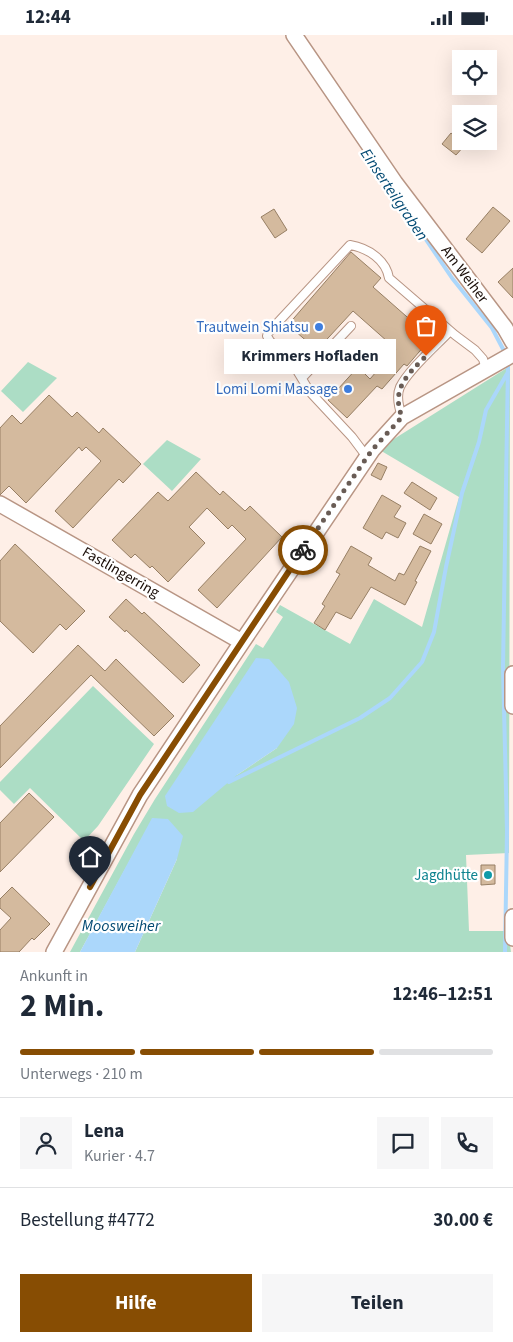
<!DOCTYPE html>
<html lang="de">
<head>
<meta charset="utf-8">
<style>
  body { margin:0; font-family:"Source Sans 3",sans-serif; background:#f6f6f7; color:#1f2937; height:100vh; display:flex; flex-direction:column; font-size:19px; white-space:nowrap }
  * { box-sizing:border-box; margin:0 }
  p { font-size:16px; color:#747a83 }
  .icon { flex:none; width:28px; height:28px; fill:none; stroke:currentColor; stroke-width:2; stroke-linecap:round; stroke-linejoin:round }
  .map { position:relative; height:917px; overflow:hidden }
  .side { display:flex; flex-direction:column; background:#fff; flex:1 }
  .side>* { flex:none }
  .controls { position:absolute; left:452px; top:15px; display:grid; gap:10px }
  .controls a { display:grid; place-items:center; width:45px; height:45px; border-radius:0px; background:#fff; box-shadow:0 5px 20px #0002; font-size:25px }
  .pin { position:absolute; display:grid; place-items:center; width:42px; height:42px; color:#fff; margin:-51px -21px; border-radius:50% 50% 50% 0; rotate:-45deg; box-shadow:0 0 5px #0007 }
  .pin .icon { rotate:45deg }
  .courier { position:absolute; display:grid; place-items:center; width:50px; height:50px; margin:-25px; border:4px solid #874d03; border-radius:50%; background:#fff; color:#222; box-shadow:0 1px 6px #0007 }
  .bubble { position:absolute; height:35px; border-radius:0px; background:#fff; box-shadow:0 5px 20px #0002; font-size:16px; font-weight:700; line-height:35px; text-align:center }
  .overview em { font-style:normal; font-weight:700 }
  .overview div { display:flex; flex-direction:column-reverse }
  .overview { display:flex; align-items:center; justify-content:space-between; height:85px; padding:0 20px }
  h1 { font-size:32px; font-weight:700; line-height:38px }
  .bar { display:grid; grid-template-columns:repeat(4,1fr); gap:8px 5px; align-content:center; height:60px; padding:0 20px }
  .bar i { height:6px; border-radius:4px; background:#e0e1e3 }
  .bar .selected { background:#874d03 }
  .bar p { grid-column:span 4 }
  .line { display:flex; align-items:center; gap:12px; padding:0 20px; border-top:1px solid #e0e1e3 }
  .line div { flex:1 }
  .round { display:grid; place-items:center; flex:none; width:52px; height:52px; border-radius:0px; background:#f6f6f7 }
  .primary-button { display:flex; gap:10px; margin-top:auto; padding:10px 20px }
  .primary-button a { flex:1; height:58px; border-radius:0px; background:#874d03; color:#fff; font-size:20px; font-weight:700; line-height:58px; text-align:center }
  .primary-button a+a { background:#f6f6f7; color:#1f2937 }
  .status { display:flex; justify-content:space-between; align-items:center; height:35px; padding:0 25px; background:#fff; direction:ltr }
  .status svg { height:14px; fill:currentColor }
  .map>svg:first-child { display:block }
</style>
</head>
<body>
<div class="status"><b>12:44</b><svg viewBox="0 0 49 12"><path d="M0 12V9h3v3zM5 12V6h3v6zM10 12V3h3v9zM15 12V0h3v12zM26 1h20v11H26zM47 4h2v5h-2z"/></svg></div>
<div class="map">
<svg width="513" height="917" viewBox="0 0 513 917">
  <rect width="100%" height="100%" fill="#feefe7"/>
  <!-- green -->
  <path fill="#acddc5" fill-rule="evenodd" d="M28 327 57 343 23 377 1 356Z
    M510 331 509 818 466 820 469 896H508L511 917H135L177 824 153 783 80 917H70L134 799 155 764 256 609 263 613 283 582 276 577 280 570 350 609 374 564 422 592 459 462 378 414ZM269 624 277 713 237 740Z
    M167 405 201 424 172 456 143 429Z
    M93 651 154 709 98 791 84 806 30 753 14 769 0 755V747Z"/>
  <!-- water -->
  <path fill="#abd7fb" d="M256 623 269 624 289 647 297 673 294 689 277 713 237 740 193 777 179 778 167 771 165 761Z
    M152 783 168 784 183 801 177 824 135 917H80Z"/>
  <g fill="none" stroke-linecap="round" stroke-linejoin="round">
    <!-- stream -->
    <path stroke="#abd7fb" stroke-width="4" d="M406 175 452 243 492 293 504 316
      M229 747 360 683 390 663 422 627 434 597 446 532 462 458 479 407 486 375 508 337
      M505 917 507 796 503 632 508 329"/>
  </g>
  <!-- building -->
  <path fill="#d4ba9e" stroke="#977f64" d="M451 98 465 110 456 120 442 109Z
    M493 172 510 186 482 218 466 204Z
    M274 174 287 195 275 203 261 182Z
    M351 217 381 243 373 252 431 303 407 331 404 329 382 354 377 351 347 383 328 365 358 332 370 344 396 314 353 276 317 315 288 290Z
    M513 233V263L498 247Z
    M49 360 72 382 77 377 99 398 103 393 141 429 123 448 119 444 73 493 55 476 101 426 86 412 82 416 79 412 26 468 9 451 0 460V393L12 380 21 389Z
    M378 428 387 432 381 445 371 440Z
    M196 437 220 460 223 456 245 476 250 471 282 502 217 573 198 555 246 504 232 490 228 494 207 473 189 492 205 508 168 547 152 531 150 533 135 519 131 523 112 505 158 457 168 466Z
    M412 447 437 463 430 475 404 458Z
    M382 460 401 471 394 482 406 488 398 503 386 497 382 504 363 493Z
    M424 479 442 489 431 509 413 499Z
    M15 509 85 576 66 595 60 589 33 618 0 586V526Z
    M351 511 372 523 368 530 395 546 399 538 404 540 420 511 431 516 415 546 417 547 405 570 371 552 351 584 336 577 325 595 314 588 325 571 322 569 340 539 336 537Z
    M126 564 142 579 144 577 200 630 183 648 126 595 125 597 109 582Z
    M78 610 105 636 116 624 174 681 154 701 91 640 0 733V691Z
    M29 758 54 782 0 837V788Z
    M481 830H495V849L481 850Z
    M12 852 50 889 34 905 32 903 19 917H0V895L11 883 0 873V864Z"/>
  <g fill="none" stroke-linecap="round" stroke-linejoin="round">
    <!-- service casing -->
    <g stroke="#b89584" stroke-width="10">
      <path id="service" d="M302 343 351 291
        M402 382C399 373 396 361 400 352 409 334 436 311 450 296
        M367 422 352 402 310 357 293 329 270 306 267 301 268 298 350 210C368 213 386 225 389 243L455 300 475 315 483 324 486 334"/>
    </g>
    <!-- minor casing -->
    <g stroke="#b89584" stroke-width="18">
      <path id="minor" d="M294 0 395 148 505 293 513 307
        M0 469 242 607
        M513 639V671
        M513 882V903
        M54 917 140 760 242 607 372 415 402 382 513 319"/>
    </g>
    <!-- service -->
    <use href="#service" stroke="#fff" stroke-width="8"/>
    <!-- minor -->
    <use href="#minor" stroke="#fff" stroke-width="15"/>
  </g>
  <g fill="none" stroke-linecap="round" stroke-linejoin="round">
    <!-- done -->
    <path stroke="#695c55" stroke-width="5" stroke-dasharray="0 9" d="M303 515 372 415 402 382C391 354 407 340 426 321"/>
    <!-- route -->
    <path stroke="#874d03" stroke-width="6" d="M90 852 140 760 303 515"/>
  </g>
  <!-- markers -->
  <g fill="#3f7fe0" stroke="#fff" stroke-width="2">
    <circle cx="319" cy="292" r="5"/>
    <circle cx="348" cy="354" r="5"/>
  </g>
  <circle fill="#0f9aa8" stroke="#fff" stroke-width="2" cx="488" cy="840" r="5"/>
  <g text-anchor="middle" stroke-width="4.5" stroke-linejoin="round" paint-order="stroke">
    <!-- street labels -->
    <g font-size="15" fill="#190d07" stroke="#fff">
      <text transform="translate(465 239) rotate(53)" y="5">Am Weiher</text>
      <text transform="translate(121 537) rotate(30)" y="5">Fastlingerring</text>
    </g>
    <!-- shop labels -->
    <g font-size="15" fill="#366cbe" stroke="#fff" text-anchor="end">
      <text x="309" y="297">Trautwein Shiatsu</text>
      <text x="338" y="359">Lomi Lomi Massage</text>
    </g>
    <!-- culture labels -->
    <g font-size="15" fill="#0d838f" stroke="#fff" text-anchor="end">
      <text x="478" y="845">Jagdhütte</text>
    </g>
    <!-- water labels -->
    <g font-size="16" font-style="italic" fill="#034a73" stroke="#fff">
      <text transform="translate(395 159) rotate(56)" y="6">Einserteilgraben</text>
      <text x="121" y="896">Moosweiher</text>
    </g>
  </g>
</svg>
<div class="controls">
<a><svg class="icon" aria-label="locate" viewBox="0 0 24 24"><circle cx="12" cy="12" r="6"/><path d="M12 2v4M12 18v4M2 12h4M18 12h4"/></svg></a>
<a><svg class="icon" aria-label="layers" viewBox="0 0 24 24"><path d="M12 4l9 5-9 5-9-5zM3 14l9 5 9-5"/></svg></a>
</div>
<div class="pin" style="left:426px;top:321px;background:#ea580c"><svg class="icon" aria-label="bag" viewBox="0 0 24 24"><path d="M5 8h14l-1 12H6zM9 8a3 3 0 0 1 6 0"/></svg></div>
<div class="pin" style="left:90px;top:852px;background:#1f2937"><svg class="icon" aria-label="home" viewBox="0 0 24 24"><path d="M3 11l9-7 9 7M6 9v11h12V9"/></svg></div>
<div class="courier" style="left:303px;top:515px"><svg class="icon" aria-label="bike" viewBox="0 0 24 24"><circle cx="6" cy="16" r="4"/><circle cx="18" cy="16" r="4"/><path d="M6 16l4-8h5l3 8M10 8l3 8H6M13 5h3"/></svg></div>
<div class="bubble" style="left:224px;top:304px;width:172px">Krimmers Hofladen</div>
</div>
<section class="side">
<div class="overview"><div><h1>2 Min.</h1><p>Ankunft in</p></div><em>12:46–12:51</em></div>
<div class="bar"><i class="selected"></i><i class="selected"></i><i class="selected"></i><i></i><p>Unterwegs · 210 m</p></div>
<div class="line" style="height:90px"><a class="round"><svg class="icon" aria-label="person" viewBox="0 0 24 24"><circle cx="12" cy="8" r="4"/><path d="M4 21q1-7 8-7t8 7"/></svg></a><div><b>Lena</b><p>Kurier · 4.7</p></div><a class="round"><svg class="icon" aria-label="chat" viewBox="0 0 24 24"><path d="M4 5h16v11H9l-5 4z"/></svg></a><a class="round"><svg class="icon" aria-label="phone" viewBox="0 0 24 24"><path d="M5 4h4l2 5-3 2q2 4 5 5l2-3 5 2v4C11 20 4 13 5 4z"/></svg></a></div>
<div class="line" style="height:65px"><div>Bestellung #4772</div><b>30.00 €</b></div>
<div class="primary-button"><a>Hilfe</a><a>Teilen</a></div>
</section>
</body>
</html>
